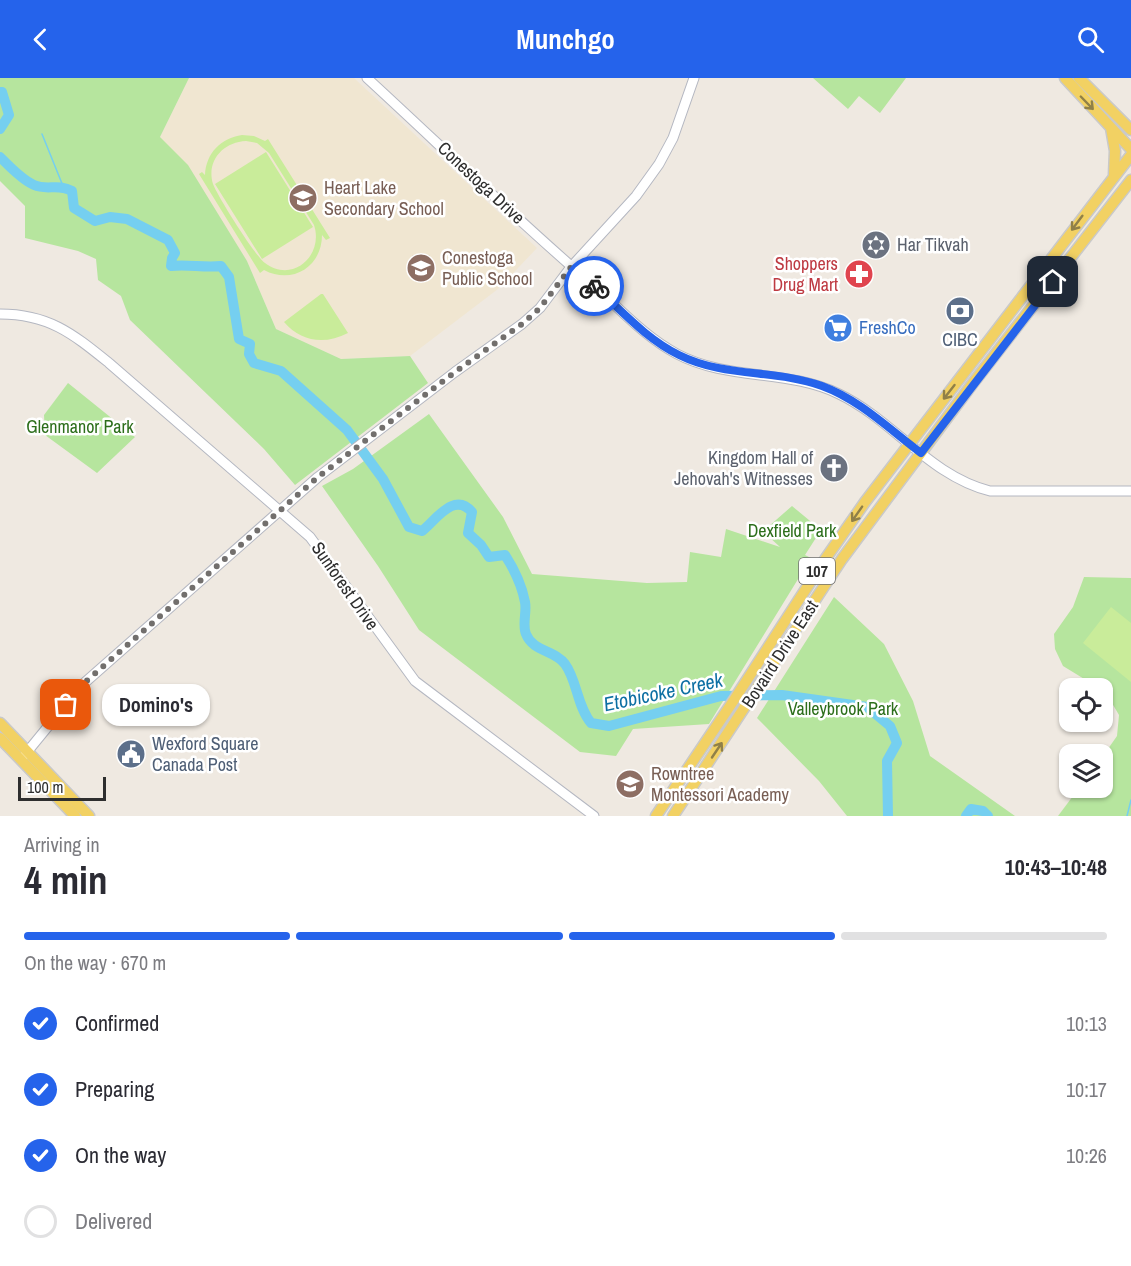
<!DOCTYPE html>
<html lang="en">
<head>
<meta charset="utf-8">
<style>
  body { margin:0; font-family:"Archivo Narrow",sans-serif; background:#f7f7f7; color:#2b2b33; height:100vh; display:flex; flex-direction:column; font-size:22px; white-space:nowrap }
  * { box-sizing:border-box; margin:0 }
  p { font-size:20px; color:#7c7c81 }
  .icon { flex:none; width:33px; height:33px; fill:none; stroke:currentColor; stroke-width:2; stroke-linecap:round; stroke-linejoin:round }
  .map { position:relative; height:738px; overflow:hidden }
  .side { display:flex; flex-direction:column; background:#fff; flex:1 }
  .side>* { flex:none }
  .controls { position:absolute; left:1059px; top:600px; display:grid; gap:12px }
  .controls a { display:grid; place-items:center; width:54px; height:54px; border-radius:12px; background:#fff; box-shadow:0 2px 4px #0004; font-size:30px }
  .scale { position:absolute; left:18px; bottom:15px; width:88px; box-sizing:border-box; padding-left:6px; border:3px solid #2e2e2e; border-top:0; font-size:16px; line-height:21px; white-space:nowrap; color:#2e2e2e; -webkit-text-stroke:4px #fff; paint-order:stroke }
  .pin { position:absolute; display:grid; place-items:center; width:51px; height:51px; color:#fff; margin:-26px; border-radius:12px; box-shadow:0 3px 9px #0006 }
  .courier { position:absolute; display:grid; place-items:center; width:60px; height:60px; margin:-30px; border:4px solid #2563eb; border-radius:50%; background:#fff; color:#222; box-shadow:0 2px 8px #0007 }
  .bubble { position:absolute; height:42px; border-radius:18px; background:#fff; box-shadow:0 2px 4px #0004; font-size:20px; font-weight:800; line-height:42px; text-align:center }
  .overview em { font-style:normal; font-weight:800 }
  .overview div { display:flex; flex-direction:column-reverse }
  .overview { display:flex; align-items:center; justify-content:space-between; height:102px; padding:0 24px }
  h1 { font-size:39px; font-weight:800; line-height:45px }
  .bar { display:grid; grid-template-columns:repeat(4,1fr); gap:9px 6px; align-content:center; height:72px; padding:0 24px }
  .bar i { height:8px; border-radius:4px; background:#e1e1e2 }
  .bar .active { background:#2563eb }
  .bar p { grid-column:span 4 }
  ol { padding:0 24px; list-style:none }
  li { display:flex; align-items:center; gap:18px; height:66px }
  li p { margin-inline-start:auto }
  li .icon { padding:6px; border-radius:50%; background:#2563eb; color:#fff; stroke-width:4 }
  li:last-child { color:#7c7c81 }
  li i { width:33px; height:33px; border:3px solid #e1e1e2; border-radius:50% }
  header { display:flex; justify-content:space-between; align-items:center; height:78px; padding:0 24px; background:#2563eb; color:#fff; font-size:27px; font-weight:800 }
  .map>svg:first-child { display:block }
</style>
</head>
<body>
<header><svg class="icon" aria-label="back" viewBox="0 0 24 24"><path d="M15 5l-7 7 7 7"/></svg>Munchgo<svg class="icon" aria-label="search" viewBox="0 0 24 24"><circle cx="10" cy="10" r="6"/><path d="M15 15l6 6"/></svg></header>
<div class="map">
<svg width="1131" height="738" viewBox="0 0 1131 738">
  <rect width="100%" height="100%" fill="#efe9e1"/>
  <!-- education -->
  <path fill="#f0e6d1" d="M189 0H354L537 170 498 211 410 278 341 281 276 251 247 183 160 59Z"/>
  <!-- park -->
  <path fill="#b6e59e" d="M0 0H189L160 59 188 87 247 183 276 251 341 281 410 278 428 305 295 407 264 371 130 242 121 218 98 202 96 181 78 173 25 160V128L0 103Z
    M813 0H906L880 35 859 18 848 31Z
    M68 305 135 359 97 395 45 357 44 337Z
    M429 336 503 439 532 496 647 505 687 504 690 474 721 479 726 451 780 469 768 458V449L792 428 821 452 805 477 811 480 709 646 633 651 616 678 580 674 419 552 378 488 322 408 353 391Z
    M1084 499 1131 500V738H1058L1079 710H1102L1103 678 1117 658 1119 637 1106 615 1103 613 1102 610H1099L1063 588 1055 571 1054 556 1073 529Z
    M834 519 884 566 913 623 930 678 1015 738H847L819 703 757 640Z"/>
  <!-- pitch -->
  <path fill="#c9ec9a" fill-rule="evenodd" d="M242 57 254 58 265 63 268 61 330 160 326 162 322 157C322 189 292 207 264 192L260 195 199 96 202 94 205 97C206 75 221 60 242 57ZM246 63 257 65 269 75 314 147C324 177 293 206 265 185 255 178 218 119 213 106 206 83 223 64 246 63Z
    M266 74 313 149 262 181 215 106Z
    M321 216H323L348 255C325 267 301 264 284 244Z
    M1111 529 1131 545V604L1083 565Z"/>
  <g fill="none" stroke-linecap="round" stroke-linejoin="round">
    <!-- stream -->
    <path stroke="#75cff0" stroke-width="1.5" d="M42 56 63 108
      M1127 738 1131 722"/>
    <!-- river -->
    <path stroke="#75cff0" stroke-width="10" d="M0 14H2L9 37 0 51
      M0 79C9 88 22 102 34 107 48 113 57 105 72 113L74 130 95 143 110 139 127 141 168 162 175 175 172 180 171 188C188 186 204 190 221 188L229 199 239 261 250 266 249 276 254 285 281 293 347 352 383 401 409 449 422 453C436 442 454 413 472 434L468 455 481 467 489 479 505 477C514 491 522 508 525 524 527 534 522 547 526 556 533 574 555 572 565 586 577 602 577 628 591 645L609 648 721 618 782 617 867 629 890 648 897 665 887 683 888 738
      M966 738 971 731 983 733 988 738"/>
    <!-- minor casing -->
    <g stroke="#b4b7c1" stroke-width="11">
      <path id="minor" d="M367 0C442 69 516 141 594 208 621 232 645 259 677 276 728 303 788 291 839 316 893 342 930 398 990 413H1131
        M0 236C49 236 73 256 109 285L310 459 415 603 594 738
        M23 679 82 607 318 399 455 294 522 246 540 230 571 189 636 118 659 86 673 60 694 0"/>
    </g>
    <!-- major casing -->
    <g stroke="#c9c9c9" stroke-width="13">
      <path id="major" d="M1065 0 1131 71
        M1079 0 1131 52
        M1111 50 1115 73 1114 97
        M0 645 89 738
        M0 660 75 738
        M656 738 734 622 826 480 865 424 1131 77
        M673 738 842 481 973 305 1131 102"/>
    </g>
    <!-- minor -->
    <use href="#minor" stroke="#fff" stroke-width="9"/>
    <!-- major -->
    <use href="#major" stroke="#f2d163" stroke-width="10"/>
  </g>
  <!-- one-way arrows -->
  <defs><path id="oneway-shaft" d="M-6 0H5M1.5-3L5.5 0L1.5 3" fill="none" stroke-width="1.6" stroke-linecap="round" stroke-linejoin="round" transform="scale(1.5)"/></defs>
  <g stroke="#908048">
    <use href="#oneway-shaft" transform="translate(1087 25) rotate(46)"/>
    <use href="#oneway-shaft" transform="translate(1077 145) rotate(127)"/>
    <use href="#oneway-shaft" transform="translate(949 314) rotate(128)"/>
    <use href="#oneway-shaft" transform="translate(857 436) rotate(125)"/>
    <use href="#oneway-shaft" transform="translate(717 672) rotate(-56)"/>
  </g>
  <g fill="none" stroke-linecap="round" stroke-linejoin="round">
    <!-- done -->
    <path stroke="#726f6d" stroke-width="6" stroke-dasharray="0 10.8" d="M66 627 82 607 318 399 455 294 522 246 540 230 571 189 594 208"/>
    <!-- route -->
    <path stroke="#2563eb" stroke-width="8" d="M594 208C621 232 646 261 679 277 725 300 775 291 822 308 860 322 889 351 921 375L1053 204"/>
  </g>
  <!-- icons -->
  <defs>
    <g id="school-disc" transform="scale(1.5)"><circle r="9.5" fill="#8d6e63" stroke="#fff"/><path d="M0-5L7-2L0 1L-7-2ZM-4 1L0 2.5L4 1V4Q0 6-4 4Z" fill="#fff"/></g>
    <g id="synagogue-disc" transform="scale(1.5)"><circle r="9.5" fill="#6b7280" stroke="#fff"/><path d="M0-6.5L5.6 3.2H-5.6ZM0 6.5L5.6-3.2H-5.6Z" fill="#fff"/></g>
    <g id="pharmacy-disc" transform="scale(1.5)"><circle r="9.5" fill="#e0444e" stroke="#fff"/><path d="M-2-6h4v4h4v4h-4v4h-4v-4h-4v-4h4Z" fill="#fff"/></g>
    <g id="bank-disc" transform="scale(1.5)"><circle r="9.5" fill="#5c6f8a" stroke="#fff"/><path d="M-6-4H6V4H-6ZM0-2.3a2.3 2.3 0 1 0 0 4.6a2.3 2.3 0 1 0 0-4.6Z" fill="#fff"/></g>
    <g id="supermarket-disc" transform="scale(1.5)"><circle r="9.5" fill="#3f7fe0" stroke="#fff"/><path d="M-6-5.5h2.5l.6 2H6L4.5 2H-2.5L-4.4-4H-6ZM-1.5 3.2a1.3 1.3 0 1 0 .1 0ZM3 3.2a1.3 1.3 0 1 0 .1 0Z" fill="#fff"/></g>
    <g id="church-disc" transform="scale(1.5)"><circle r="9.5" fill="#6b7280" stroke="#fff"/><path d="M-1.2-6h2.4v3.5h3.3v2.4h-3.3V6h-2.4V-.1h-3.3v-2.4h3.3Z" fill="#fff"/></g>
    <g id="civic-disc" transform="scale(1.5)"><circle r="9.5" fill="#5c6f8a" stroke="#fff"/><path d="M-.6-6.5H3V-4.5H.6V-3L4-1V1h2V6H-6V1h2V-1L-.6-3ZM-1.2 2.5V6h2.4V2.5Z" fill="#fff"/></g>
  </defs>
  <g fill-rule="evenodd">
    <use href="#school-disc" x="303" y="120"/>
    <use href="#synagogue-disc" x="876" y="167"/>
    <use href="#school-disc" x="421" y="190"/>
    <use href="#pharmacy-disc" x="859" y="196"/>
    <use href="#bank-disc" x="960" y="233"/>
    <use href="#supermarket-disc" x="838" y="250"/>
    <use href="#church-disc" x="834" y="390"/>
    <use href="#civic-disc" x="131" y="676"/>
    <use href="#school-disc" x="630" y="706"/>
  </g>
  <g text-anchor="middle" stroke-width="5" stroke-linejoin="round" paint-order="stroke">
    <!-- shield labels -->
    <rect fill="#fff" stroke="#6d6d6d" stroke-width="1.5" x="799" y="480" width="36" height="26" rx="4.5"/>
    <g font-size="16" font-weight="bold" fill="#2e2e2e">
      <text x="817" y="499">107</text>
    </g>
    <!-- street labels -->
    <g font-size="18" fill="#2e2e2e" stroke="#fff">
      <text transform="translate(481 105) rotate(43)" y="6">Conestoga Drive</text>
      <text transform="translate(345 508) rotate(55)" y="6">Sunforest Drive</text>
      <text transform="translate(780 576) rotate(-57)" y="6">Bovaird Drive East</text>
    </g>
    <!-- education labels -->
    <g font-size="18" fill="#785e54" stroke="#fff" text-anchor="start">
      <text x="324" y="116">Heart Lake<tspan x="324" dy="21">Secondary School</tspan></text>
      <text x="442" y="186">Conestoga<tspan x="442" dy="21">Public School</tspan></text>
      <text x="651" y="702">Rowntree<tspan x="651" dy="21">Montessori Academy</tspan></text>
    </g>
    <!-- worship labels -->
    <g font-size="18" fill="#5b616d" stroke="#fff" text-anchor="start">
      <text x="897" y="173">Har Tikvah</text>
      <text x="813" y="386" text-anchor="end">Kingdom Hall of<tspan x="813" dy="21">Jehovah's Witnesses</tspan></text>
    </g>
    <!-- health labels -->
    <g font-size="18" fill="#be3a42" stroke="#fff" text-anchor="end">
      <text x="838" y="192">Shoppers<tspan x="838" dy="21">Drug Mart</tspan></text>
    </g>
    <!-- shop labels -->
    <g font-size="18" fill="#366cbe" stroke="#fff" text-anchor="start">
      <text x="859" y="256">FreshCo</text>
    </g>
    <!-- service labels -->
    <g font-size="18" fill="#4e5e75" stroke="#fff">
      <text x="960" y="268">CIBC</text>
      <text x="152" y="672" text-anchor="start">Wexford Square<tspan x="152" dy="21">Canada Post</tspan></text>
    </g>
    <!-- park labels -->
    <g font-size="18" fill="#2c6e1b" stroke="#fff">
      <text x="80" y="355">Glenmanor Park</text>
      <text x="792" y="459">Dexfield Park</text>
      <text x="843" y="637">Valleybrook Park</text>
    </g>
    <!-- water labels -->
    <g font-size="20" font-style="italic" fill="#0d6fa3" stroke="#fff">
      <text transform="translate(663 614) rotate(-12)" y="7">Etobicoke Creek</text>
    </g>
  </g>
</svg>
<div class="controls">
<a><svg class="icon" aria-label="locate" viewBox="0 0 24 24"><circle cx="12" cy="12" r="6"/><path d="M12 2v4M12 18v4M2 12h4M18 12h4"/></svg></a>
<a><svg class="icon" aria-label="layers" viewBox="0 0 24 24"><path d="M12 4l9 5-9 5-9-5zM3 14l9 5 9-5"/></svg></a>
</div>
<div class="scale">100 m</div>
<div class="pin" style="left:66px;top:627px;background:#ea580c"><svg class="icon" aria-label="bag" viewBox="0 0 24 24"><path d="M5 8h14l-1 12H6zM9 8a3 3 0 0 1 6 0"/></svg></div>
<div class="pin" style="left:1053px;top:204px;background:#1f2937"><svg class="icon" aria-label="home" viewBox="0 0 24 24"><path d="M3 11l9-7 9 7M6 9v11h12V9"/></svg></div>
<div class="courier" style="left:594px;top:208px"><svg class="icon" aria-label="bike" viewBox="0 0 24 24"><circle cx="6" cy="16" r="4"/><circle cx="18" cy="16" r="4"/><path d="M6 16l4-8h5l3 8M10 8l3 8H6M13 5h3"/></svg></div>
<div class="bubble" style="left:102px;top:606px;width:108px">Domino's</div>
</div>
<section class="side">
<div class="overview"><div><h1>4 min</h1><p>Arriving in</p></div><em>10:43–10:48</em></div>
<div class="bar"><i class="active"></i><i class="active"></i><i class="active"></i><i></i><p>On the way · 670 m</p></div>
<ol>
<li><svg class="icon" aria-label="check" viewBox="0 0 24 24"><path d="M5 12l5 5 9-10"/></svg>Confirmed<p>10:13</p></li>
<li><svg class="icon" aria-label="check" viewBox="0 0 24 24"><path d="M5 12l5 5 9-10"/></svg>Preparing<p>10:17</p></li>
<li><svg class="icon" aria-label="check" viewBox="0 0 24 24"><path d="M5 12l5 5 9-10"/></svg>On the way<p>10:26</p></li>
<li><i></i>Delivered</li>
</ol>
</section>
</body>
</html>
